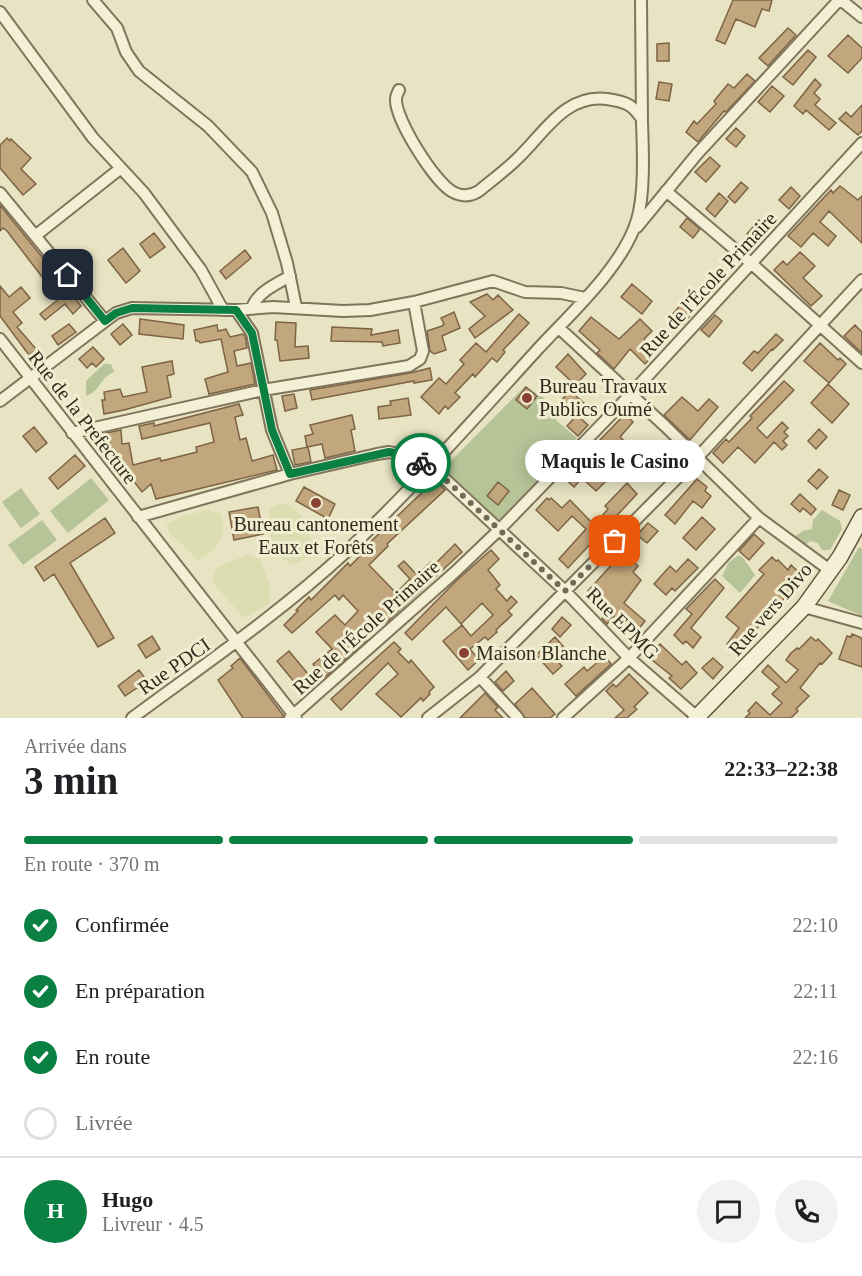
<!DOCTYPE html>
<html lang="fr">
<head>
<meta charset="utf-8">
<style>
  body { margin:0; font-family:Georgia,serif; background:#f2f2f2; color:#202124; height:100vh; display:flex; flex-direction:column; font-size:22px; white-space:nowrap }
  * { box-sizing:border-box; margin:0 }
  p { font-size:20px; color:#757577 }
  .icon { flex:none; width:33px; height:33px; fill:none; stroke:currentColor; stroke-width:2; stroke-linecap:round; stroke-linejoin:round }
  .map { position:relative; height:718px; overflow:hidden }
  .panel { display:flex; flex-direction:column; background:#fff; flex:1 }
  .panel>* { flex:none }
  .pin { position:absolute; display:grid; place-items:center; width:51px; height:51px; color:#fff; margin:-26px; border-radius:12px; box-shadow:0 3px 9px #0006 }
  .courier { position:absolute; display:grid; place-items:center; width:60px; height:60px; margin:-30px; border:4px solid #0b8043; border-radius:50%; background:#fff; color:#222; box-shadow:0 2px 8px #0007 }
  .bubble { position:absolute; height:42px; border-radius:21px; background:#fff; box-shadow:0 3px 15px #0003; font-size:20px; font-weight:700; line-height:42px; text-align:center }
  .overview em { font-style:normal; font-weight:700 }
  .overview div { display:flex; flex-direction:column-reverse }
  .overview { display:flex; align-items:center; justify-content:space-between; height:102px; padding:0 24px }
  h1 { font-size:39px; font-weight:700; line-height:45px }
  .bar { display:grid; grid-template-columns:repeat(4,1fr); gap:9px 6px; align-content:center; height:72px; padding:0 24px }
  .bar i { height:8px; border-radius:4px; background:#e0e0e0 }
  .bar .current { background:#0b8043 }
  .bar p { grid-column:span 4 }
  .line { display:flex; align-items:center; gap:15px; padding:0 24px; border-top:2px solid #e0e0e0 }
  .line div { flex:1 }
  .round { display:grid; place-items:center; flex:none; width:63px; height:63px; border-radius:32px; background:#f2f2f2 }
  ol { padding:0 24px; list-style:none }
  li { display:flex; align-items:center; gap:18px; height:66px }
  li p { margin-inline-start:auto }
  li .icon { padding:6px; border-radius:50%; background:#0b8043; color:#fff; stroke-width:4 }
  li:last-child { color:#757577 }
  li i { width:33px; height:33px; border:3px solid #e0e0e0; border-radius:50% }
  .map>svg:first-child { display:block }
</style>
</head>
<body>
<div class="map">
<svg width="862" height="718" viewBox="0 0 862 718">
  <rect width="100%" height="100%" fill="#e8e3c3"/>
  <!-- farmland -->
  <path fill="#dcddb1" d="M279 504 290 505 303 518 311 539 308 556 300 562 291 565 284 559 270 554 269 509Z
    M206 510 221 514 224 527 220 540 208 555 198 560 170 533 166 525 181 517Z
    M247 555 260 559 270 586V603L244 618 212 582 217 567Z"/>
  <!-- green -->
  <path fill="#b7c498" d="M104 364H111L114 372C100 377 101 391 86 396V381Z
    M525 386 544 398 557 421 577 438 499 523 440 472Z
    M91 478 109 500 68 533 50 511Z
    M21 488 40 514 21 528 2 502Z
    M822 510 840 521 842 529 830 550H822L818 543 810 541 802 548 787 542 803 531 812 529 813 520Z
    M42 520 57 540 23 565 8 545Z
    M859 547 862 549V616L828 601Z
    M739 555 744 559 755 575 740 593 722 576 729 562Z"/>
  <!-- building -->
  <path fill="#c2a67d" stroke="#7c6444" stroke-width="1.5" d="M733 0H772L769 11 762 9 755 27 736 19 725 44 716 40Z
    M788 28 796 35 768 66 759 58Z
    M848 35 862 48V58L848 73 828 56Z
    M669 43V61H657V44Z
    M808 50 816 57 793 85 783 77Z
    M747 74 755 81 726 112 724 111 698 142 686 132 694 121 697 124 716 104 714 101 728 84 734 88Z
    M815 79 821 85 814 93 820 99 815 105 836 123 829 130 806 110 803 114 794 106Z
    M659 82 672 84 669 101 656 99Z
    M772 86 784 96 770 112 758 102Z
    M862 105V131L858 135 839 119 846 112 851 117Z
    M736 128 745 136 736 147 726 139Z
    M7 138 10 141 11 139 31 158 21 169 36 184 23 195 0 168V145Z
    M710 157 720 166 706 182 695 172Z
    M741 182 748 188 735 203 728 197Z
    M840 186 858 200 862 196V243L829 211 820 222 836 236 828 246 813 233 801 247 788 236 831 190 833 193Z
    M791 187 800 196 789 209 779 200Z
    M719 193 728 201 715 217 706 209Z
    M0 205 59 278 49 286 7 231 3 228 0 231Z
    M687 218 700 229 693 238 680 227Z
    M759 220 769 228 757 242 747 234Z
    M154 233 165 247 150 258 140 244Z
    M123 248 140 271 126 283 108 260Z
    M245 250 251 258 226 279 220 271Z
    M800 252 815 266 803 278 822 296 811 306 774 270 783 261 787 265Z
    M632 284 652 301 642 314 621 297Z
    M0 286 9 297 21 287 30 298 13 312 22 323 17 327 37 350 29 355 0 316Z
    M69 291 81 306 73 314 65 304 45 320 40 314Z
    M487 294 493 300 498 295 513 310 475 338 469 329 485 316 470 302Z
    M683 302 694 311 683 324 672 315Z
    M454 312 460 328 442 336 446 350 434 354 430 351 427 331 442 326 444 324 441 318Z
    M519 314 529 323 503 350 505 352 497 362 492 358 475 377 473 374 455 393 460 397 448 409 445 406 439 414 421 397 439 378 446 384 464 364 460 360 476 343 486 352Z
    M715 315 722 321 709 337 701 330Z
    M591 317 619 339 640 319 652 331 644 339 657 351 645 364 630 349 614 369 597 353 600 350 579 331Z
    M140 319 184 325 183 339 139 334Z
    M276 322 296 323 295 347 308 346 309 358 280 361 277 340H275Z
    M69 324 76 332 58 345 52 336Z
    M123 324 132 335 120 345 111 334Z
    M217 325 218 331 226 329 230 337 243 334 245 336 247 348 234 351 237 366 251 363 255 384 209 394 205 379 228 372 221 339 200 343 199 341H196L194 330Z
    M855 325 862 332V353L844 336Z
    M332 327 372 329 371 335 398 330 400 343 383 346 382 342 331 341Z
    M776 334 783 340 773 350 772 349 752 371 743 363 754 351 758 353Z
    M820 343 838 360 840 358 846 364 829 383 804 361Z
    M93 347 104 359 96 367 92 363 87 368 79 359Z
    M568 354 586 374 575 385 556 367Z
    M172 361 174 374 167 376 171 397 124 410 104 414 102 400H105L104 392 120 389 123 397 147 392 142 367Z
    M430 368 432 380 414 383V381L312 400 310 390 410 373Z
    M784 381 794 390 757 428 767 438 782 422 788 428 784 432 788 436 783 441 787 445 782 450 774 442 755 463 738 447 723 463 713 453 726 439 729 442 752 418 750 416Z
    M828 384 849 404 832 423 811 403Z
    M526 387 537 396 527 409 516 400Z
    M570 391 584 403 572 417 558 404Z
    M294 394 297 408 285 411 282 396Z
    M682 397 698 411 709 399 718 407 690 440 664 415Z
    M408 398 411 415 379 419 378 407 391 405 390 401Z
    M239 404 243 415 235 417 240 440 246 438 252 461 273 455 277 470 156 499 151 484 142 492 129 475 113 460 110 443 107 444 106 433 121 430 122 444 129 443 133 465 160 458 161 461 197 452 196 447 214 442 210 423 142 439 139 426 154 423V426Z
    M625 414 633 422 620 437 644 460 628 479 617 470 622 464 611 452 596 469 607 480 596 491 582 478 574 487 565 479 573 470 572 469Z
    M352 415 355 429 351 430 355 451 325 458 322 444 307 447 305 436 313 434 310 425Z
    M577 415 588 425 578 436 567 426Z
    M34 427 47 443 36 452 23 436Z
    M819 429 827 437 816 449 808 441Z
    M308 447 311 462 295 465 292 450Z
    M75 455 85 466 58 489 49 478Z
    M819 469 828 477 817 489 808 481Z
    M697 479 707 487 705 491 711 496 702 508 693 501 675 524 665 515Z
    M435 480 445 490 387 544 388 546 369 565 396 593 410 579 398 566 404 561 417 575 431 562 434 565 455 544 462 552 386 623 382 619 364 638 367 640 324 678 313 664 332 649 316 632 335 615 345 625 358 611 343 595 339 600 335 595 292 633 284 625 298 611 296 610 309 597 311 600 348 563 350 566 362 554 360 552Z
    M498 482 509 491 498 505 487 496Z
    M627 483 637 494 568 568 559 559 586 529 572 516 558 531 536 510 547 498 549 500 551 498 562 508 570 500 594 525 608 509 605 506Z
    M304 487 335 504 328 519 296 501Z
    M839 490 850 495 843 510 832 505Z
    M800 494 816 509 811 515 803 508 800 512 791 504Z
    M258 507 263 534 234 540 229 512Z
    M702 517 715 529 696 550 683 538Z
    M105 518 115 533 70 563 114 638 98 647 54 574 44 581 35 567Z
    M648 523 658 531 647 543 637 535Z
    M754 534 764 543 749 560 739 551Z
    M491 550 499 559 488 570 500 585 496 589 507 601 511 596 517 602 508 611 512 615 496 630 497 632 488 640 485 637 470 649 479 660 468 670 443 641 462 625 471 636 493 615 482 603 461 624 446 607 412 640 405 633 456 581Z
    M623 552 638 566 633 572 641 580 624 603 645 621 634 635 613 616 607 624 602 619 607 612 602 607 605 605 588 591Z
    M772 557 776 561 778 560 788 570 791 565 804 577 736 651 727 644 739 628 726 617 764 574 759 570Z
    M688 559 698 568 675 591 672 588 666 595 654 584 670 566 676 572Z
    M715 579 724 588 691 628 701 637 693 648 686 641 683 644 674 635 692 614 686 609Z
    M562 617 571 625 560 637 552 629Z
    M852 634 862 638V667L839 659 847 636 851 637Z
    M152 636 160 649 146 658 138 645Z
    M555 637 569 653 559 663 562 666 553 674 536 655Z
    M811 637 816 641 818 639 832 653 822 664 820 663 800 688 809 696 796 709 798 711 791 718H745L750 713 748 711 756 702 770 715 782 703 772 694 779 687 762 672 768 665 786 683 798 670 786 660 791 653 797 648 799 649Z
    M394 642 401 649 398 652 409 663 411 660 434 687 429 692 430 694 423 701 421 698 401 717 376 694 398 674 388 663 341 710 331 699Z
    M660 644 682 665 686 661 697 673 681 689 669 678 672 676 648 657Z
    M289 651 308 674 296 684 277 661Z
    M605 656 611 664 576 696 565 684 584 667 587 671Z
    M240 658 283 715V718H243L218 680 233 668 231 666Z
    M713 658 723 667 713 679 702 668Z
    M139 670 147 681 125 696 118 686Z
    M506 671 514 681 503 691 495 682Z
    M629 674 648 693 634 707 637 709 627 718H615L624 710 606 691 613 684 616 687Z
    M532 688 555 714 550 718H525L515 704Z
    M485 693 498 707 495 710 503 718H460Z"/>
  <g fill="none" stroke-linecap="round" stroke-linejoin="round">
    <!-- street casing -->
    <g stroke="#80755c" stroke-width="14">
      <path id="street" d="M93 0 117 28 126 52 139 71 208 126 252 172 272 213 287 263 296 307
        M841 0 862 17
        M0 12 93 138 144 193 201 270 223 310
        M399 90C398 92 396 97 396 99 395 119 435 183 453 192 462 197 471 196 479 191 492 180 506 170 518 158 545 132 565 94 607 99 626 102 632 104 642 119
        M666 191 752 264 862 363
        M0 193 105 321
        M637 227 697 154 839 0
        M35 236 121 168
        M252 308C257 292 277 284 290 276
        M236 310 252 333 272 430 290 474
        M559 328 665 426 759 518 831 571
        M0 339 296 718
        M0 401 116 313 132 308 236 310 273 307 343 311 370 310 414 302 493 281 525 292 561 293 585 298
        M72 433 263 390 409 366 420 359 423 351 414 302
        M138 517 290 474 377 454 389 452 403 455 431 466 565 591 629 658 697 717
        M804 607 862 623
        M480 677 518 718
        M132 718C205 664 280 613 347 551 414 487 475 418 537 350 569 315 623 267 637 220 645 193 643 151 642 122 642 81 641 41 641 0
        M290 718 455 572 500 529 630 395 862 143
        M428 718 480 677 697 458 862 280
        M563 718 629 658 759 518"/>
    </g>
    <!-- secondary casing -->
    <g stroke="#62563f" stroke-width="18">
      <path id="secondary" d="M696 718 804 607 840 557 862 517"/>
    </g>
    <!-- street -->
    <use href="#street" stroke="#f4f0d5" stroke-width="10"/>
    <!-- secondary -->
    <use href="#secondary" stroke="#f4f0d5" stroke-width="15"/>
  </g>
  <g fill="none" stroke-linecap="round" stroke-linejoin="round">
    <!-- done -->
    <path stroke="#716b58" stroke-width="6" stroke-dasharray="0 10.8" d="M421 463 431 466 565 591 615 541"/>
    <!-- route -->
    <path stroke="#0b8043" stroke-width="8" d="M68 275 105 321 116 313 132 308 236 310 252 333 272 430 290 474 389 452 403 455 421 463"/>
  </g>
  <!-- markers -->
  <g fill="#884133" stroke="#f0edd1" stroke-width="2">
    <circle cx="527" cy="398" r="6"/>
    <circle cx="316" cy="503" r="6"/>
    <circle cx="464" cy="653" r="6"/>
  </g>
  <g text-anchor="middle" stroke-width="6" stroke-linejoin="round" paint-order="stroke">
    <!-- street labels -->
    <g font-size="20" fill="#312b1e" stroke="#f0edd1">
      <text transform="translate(708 284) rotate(-47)" y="7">Rue de l'École Primaire</text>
      <text transform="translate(83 417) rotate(52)" y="7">Rue de la Prefecture</text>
      <text transform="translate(770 609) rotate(-49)" y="7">Rue vers Divo</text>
      <text transform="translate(623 623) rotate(45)" y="7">Rue EPMG</text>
      <text transform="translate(366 627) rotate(-42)" y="7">Rue de l'École Primaire</text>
      <text transform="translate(174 666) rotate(-35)" y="7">Rue PDCI</text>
    </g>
    <!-- poi labels -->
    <g font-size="20" fill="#312b1e" stroke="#f0edd1" text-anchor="start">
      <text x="539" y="393">Bureau Travaux<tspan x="539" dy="23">Publics Oumé</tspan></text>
      <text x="316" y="531" text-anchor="middle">Bureau cantonement<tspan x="316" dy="23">Eaux et Forêts</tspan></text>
      <text x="476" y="660">Maison Blanche</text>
    </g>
  </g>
</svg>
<div class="pin" style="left:615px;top:541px;background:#ea580c"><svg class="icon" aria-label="bag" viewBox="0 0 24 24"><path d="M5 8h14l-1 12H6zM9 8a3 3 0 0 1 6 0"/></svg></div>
<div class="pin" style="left:68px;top:275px;background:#1f2937"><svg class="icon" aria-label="home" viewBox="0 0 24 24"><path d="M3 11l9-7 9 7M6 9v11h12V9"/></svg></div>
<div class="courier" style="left:421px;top:463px"><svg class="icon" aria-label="bike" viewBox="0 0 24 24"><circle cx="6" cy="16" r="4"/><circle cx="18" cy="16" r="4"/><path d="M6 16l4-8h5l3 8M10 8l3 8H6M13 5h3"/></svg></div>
<div class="bubble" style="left:525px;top:440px;width:180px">Maquis le Casino</div>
</div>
<section class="panel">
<div class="overview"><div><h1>3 min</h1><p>Arrivée dans</p></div><em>22:33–22:38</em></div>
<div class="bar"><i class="current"></i><i class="current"></i><i class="current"></i><i></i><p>En route · 370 m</p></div>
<ol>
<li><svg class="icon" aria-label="check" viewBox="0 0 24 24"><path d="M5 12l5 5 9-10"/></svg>Confirmée<p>22:10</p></li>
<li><svg class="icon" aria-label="check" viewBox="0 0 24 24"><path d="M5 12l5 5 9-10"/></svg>En préparation<p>22:11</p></li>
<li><svg class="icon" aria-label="check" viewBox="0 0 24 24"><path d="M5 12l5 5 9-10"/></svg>En route<p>22:16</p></li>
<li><i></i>Livrée</li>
</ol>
<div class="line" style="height:108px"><b class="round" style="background:#0b8043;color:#fff">H</b><div><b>Hugo</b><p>Livreur · 4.5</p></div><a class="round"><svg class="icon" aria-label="chat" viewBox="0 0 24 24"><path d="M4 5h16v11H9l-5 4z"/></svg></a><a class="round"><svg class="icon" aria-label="phone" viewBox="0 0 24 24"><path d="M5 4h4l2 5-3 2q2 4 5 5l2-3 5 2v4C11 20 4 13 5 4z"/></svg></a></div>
</section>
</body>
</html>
